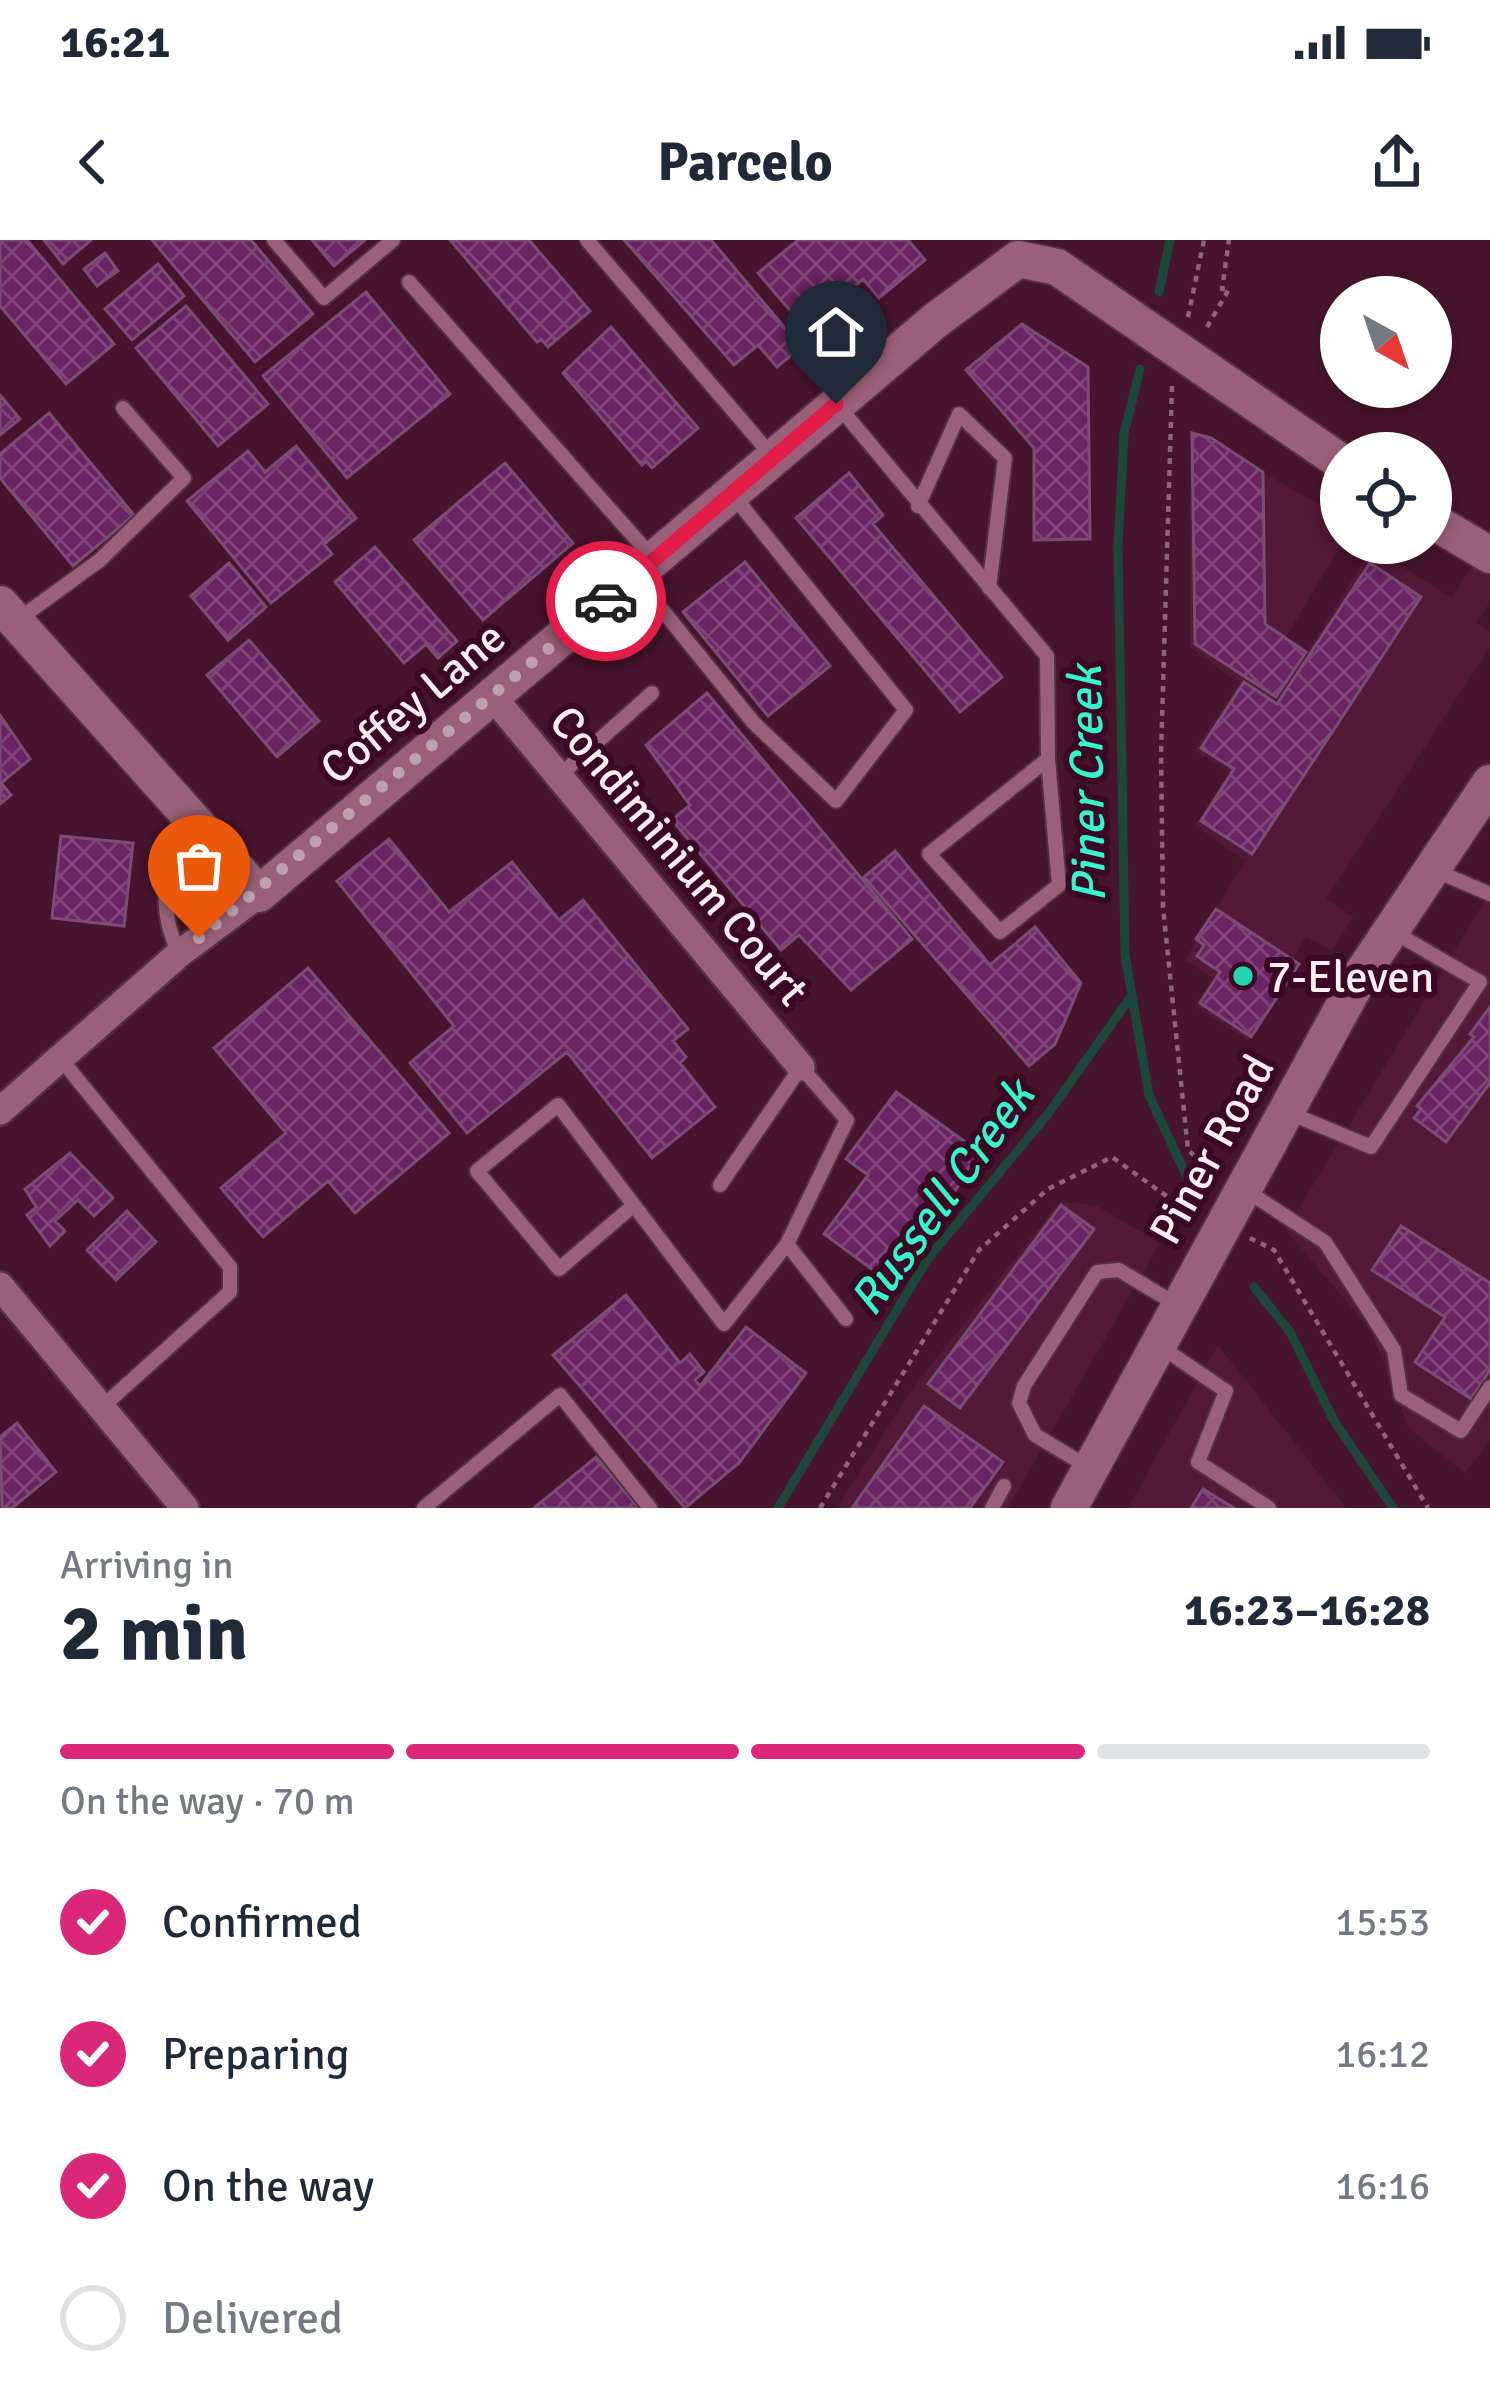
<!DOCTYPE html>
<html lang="en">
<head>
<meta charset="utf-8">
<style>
  body { margin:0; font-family:Signika,sans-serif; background:#f2f2f3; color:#1f2937; height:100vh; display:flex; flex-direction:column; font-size:45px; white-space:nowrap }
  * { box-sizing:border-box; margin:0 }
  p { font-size:39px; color:#747a83 }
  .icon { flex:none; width:66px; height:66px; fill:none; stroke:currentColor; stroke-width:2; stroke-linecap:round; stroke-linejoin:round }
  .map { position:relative; height:1268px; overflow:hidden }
  .drawer { display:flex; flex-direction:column; background:#fff; flex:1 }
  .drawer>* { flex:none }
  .needle { width:78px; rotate:140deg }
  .controls { position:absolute; left:1320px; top:36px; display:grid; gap:24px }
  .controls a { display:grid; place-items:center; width:132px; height:132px; border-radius:50%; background:#fff; box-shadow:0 6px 18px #0003; font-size:60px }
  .pin { position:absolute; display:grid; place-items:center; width:102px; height:102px; color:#fff; margin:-123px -51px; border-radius:50% 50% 50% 0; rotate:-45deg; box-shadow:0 0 12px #0007 }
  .pin .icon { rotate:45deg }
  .courier { position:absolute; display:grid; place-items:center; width:120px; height:120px; margin:-60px; border:9px solid #e11d48; border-radius:50%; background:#fff; color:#222; box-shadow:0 3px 15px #0007 }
  .headline em { font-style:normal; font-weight:800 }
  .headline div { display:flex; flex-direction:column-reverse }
  .headline { display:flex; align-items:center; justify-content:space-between; height:204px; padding:0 60px }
  h1 { font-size:78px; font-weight:800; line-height:90px }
  .bar { display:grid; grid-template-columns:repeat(4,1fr); gap:18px 12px; align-content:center; height:144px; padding:0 60px }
  .bar i { height:15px; border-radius:9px; background:#e0e1e3 }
  .bar .current { background:#db2777 }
  .bar p { grid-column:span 4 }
  ol { padding:0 60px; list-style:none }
  li { display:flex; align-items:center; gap:36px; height:132px }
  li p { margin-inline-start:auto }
  li .icon { padding:12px; border-radius:50%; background:#db2777; color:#fff; stroke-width:4 }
  li:last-child { color:#747a83 }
  li i { width:66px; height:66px; border:6px solid #e0e1e3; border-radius:50% }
  .status { display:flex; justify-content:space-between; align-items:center; height:84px; padding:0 60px; background:#fff; direction:ltr }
  .status svg { height:33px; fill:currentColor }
  header { display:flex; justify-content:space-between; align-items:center; height:156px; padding:0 60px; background:#fff; font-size:54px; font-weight:800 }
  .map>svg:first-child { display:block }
</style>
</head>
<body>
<div class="status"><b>16:21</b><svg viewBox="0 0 49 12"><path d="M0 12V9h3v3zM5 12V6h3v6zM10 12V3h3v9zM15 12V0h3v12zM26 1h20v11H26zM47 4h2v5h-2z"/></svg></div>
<header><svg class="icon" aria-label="back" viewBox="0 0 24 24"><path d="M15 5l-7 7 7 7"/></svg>Parcelo<svg class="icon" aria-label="share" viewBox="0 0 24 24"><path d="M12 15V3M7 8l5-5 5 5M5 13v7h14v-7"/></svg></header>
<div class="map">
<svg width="1490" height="1268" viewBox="0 0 1490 1268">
  <defs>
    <pattern id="building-cross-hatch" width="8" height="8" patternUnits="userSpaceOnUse" patternTransform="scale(3)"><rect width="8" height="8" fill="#6a2362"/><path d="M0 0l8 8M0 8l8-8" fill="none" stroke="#804379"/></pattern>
  </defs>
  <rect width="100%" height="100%" fill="#47142d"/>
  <!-- built -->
  <path fill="#531937" d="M1190 191 1341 277 1342 303 1282 404 1304 417 1372 308 1451 357 1483 311 1490 316V362L1477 382 1490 392V407L1326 659 1353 677 1332 711 1306 696 1248 800 1194 766 1212 738 1185 720 1245 621 1195 585 1229 532 1194 510 1239 443 1190 407Z
    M1490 652V1201L1465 1233 1408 1188 1372 1092 1286 990Z
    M1060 961 1097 966 1160 1003 1008 1268H837L911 1151Z
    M1218 1105 1346 1268H1128Z"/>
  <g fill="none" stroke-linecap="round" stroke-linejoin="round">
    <!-- stream -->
    <path stroke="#1d473b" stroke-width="9" d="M1159 52 1170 0
      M1140 129 1124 194 1118 304 1125 715 1149 855 1192 948
      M1254 1047 1290 1092 1333 1179 1393 1268
      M778 1268 927 1020 1048 874 1132 755"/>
  </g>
  <!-- building -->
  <path fill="url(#building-cross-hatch)" stroke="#7b4d74" stroke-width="3" d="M0 0H27L114 104 66 144 0 66Z
    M44 0H91L63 24Z
    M152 0H251L313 74 255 122Z
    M312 0H365L334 26Z
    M450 0H529L590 71 548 107 541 99 537 102Z
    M624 0H711L801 107 777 127 758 105 734 125Z
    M798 0H908L925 20 879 58 863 39 805 88 758 33Z
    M105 13 118 31 97 46 84 29Z
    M158 24 184 56 132 100 105 69Z
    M366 52 450 154 347 238 263 136Z
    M186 66 268 164 218 206 136 108Z
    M1022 84 1088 127 1090 299 1034 300V208L966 130Z
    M611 87 698 188 652 228 646 221 642 225 563 133Z
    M0 155 20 179 0 195Z
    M49 173 134 275 73 326 0 238V214Z
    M1192 193 1211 198 1263 232 1265 384 1306 412 1276 457 1195 404Z
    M296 206 356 278 324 304 332 314 271 363 187 261 248 211 265 232Z
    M505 223 573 303 483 380 414 300Z
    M849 233 883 275 873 284 1002 437 960 472 796 278Z
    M375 307 457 401 438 418 426 404 404 423 335 342Z
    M745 322 830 426 768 476 683 372Z
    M229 323 266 367 228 400 191 356Z
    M1370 323 1421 357 1252 614 1201 581 1234 529 1201 508 1244 442 1277 464Z
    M249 400 319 481 277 517 207 435Z
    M707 453 912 699 851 750 799 695 781 710 672 580 690 565 646 505Z
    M0 475 30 519 1 543 11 555 0 564Z
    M61 596 133 603 124 686 52 678Z
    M389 599 449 672 512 622 559 680 583 660 688 789 673 801 686 817 680 823 715 867 652 918 567 812 467 893 410 823 454 786 337 641Z
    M895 611 990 725 1035 687 1081 743 1055 804 1029 826 864 637Z
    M1216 669 1299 724 1251 797 1200 763 1220 732 1197 716 1204 705 1196 699Z
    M308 728 449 893 355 973 328 941 263 997 221 948 286 893 214 808Z
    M1490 767V843L1446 902 1414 878 1421 869 1417 866 1474 797 1470 794Z
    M896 852 982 914 888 1041 824 994 868 935 846 919Z
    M70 913 113 958 94 976 78 960 55 981 65 991 50 1006 27 975 36 967 25 949Z
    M1061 965 1094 989 960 1168 928 1144Z
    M127 971 156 1002 116 1040 87 1010Z
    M1401 986 1490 1043V1130L1471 1159 1415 1122 1445 1077 1372 1030Z
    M626 1055 680 1123 690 1114 704 1132 695 1140 700 1146 746 1087 806 1133 739 1223 685 1268 553 1115Z
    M924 1166 1003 1222 970 1268H852Z
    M17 1183 56 1232 12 1268H2L0 1197Z
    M596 1217 639 1268H534Z
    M1203 1249 1234 1268H1191Z"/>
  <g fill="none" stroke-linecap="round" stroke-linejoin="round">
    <!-- lane casing -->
    <g stroke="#543042" stroke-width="18">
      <path id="lane" d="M274 0 324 58 393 0
        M587 0 773 217
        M409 42 651 316
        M840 168 1047 416 1048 519 1059 645 1000 692 929 614 1048 519
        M918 266 959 174 1005 218 989 348
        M637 339 753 482 836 561 906 470 732 254
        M19 379 100 320 184 238 123 168
        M559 536 652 453
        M1434 630 1490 654
        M179 714C157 665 161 627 198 588
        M60 818 230 1027V1052L102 1167
        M1287 872 1371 907 1480 742 1392 691
        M720 945 801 827 847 880 787 1004 846 1079
        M1244 949 1325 1002 1394 1110 1401 1155 1461 1191 1490 1147
        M634 965 559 1029 477 931 558 865 724 1084 787 1004
        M1161 1107 1226 1151 1198 1222 1269 1268
        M1090 1228 1035 1195 1019 1163 1024 1146 1097 1032 1119 1030 1179 1066
        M424 1268 560 1155 650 1268
        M992 1268 1004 1246"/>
    </g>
    <!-- street casing -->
    <g stroke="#543042" stroke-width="32">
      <path id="street" d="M493 457 801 827
        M0 871 179 714 259 654
        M0 1046 185 1268"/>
    </g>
    <!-- secondary casing -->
    <g stroke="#543042" stroke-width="40">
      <path id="secondary" d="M1431 280 1490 315
        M0 364 259 654 936 80 1018 19 1057 27 1341 222
        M1069 1268 1359 738 1490 543"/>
    </g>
    <!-- path -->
    <path stroke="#8c6779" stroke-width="4.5" stroke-dasharray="6 6" stroke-linecap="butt" d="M1188 77 1204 0
      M1207 87 1229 49H1222L1229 0
      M1172 146 1161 514 1163 667 1188 910 1213 932
      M1250 998 1274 1010 1428 1268
      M820 1268 979 1010 1048 949 1112 917 1172 960 1195 966"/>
    <!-- lane -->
    <use href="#lane" stroke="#9b6079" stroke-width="14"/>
    <!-- street -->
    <use href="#street" stroke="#9b6079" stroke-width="27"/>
    <!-- secondary -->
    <use href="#secondary" stroke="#9b6079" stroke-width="36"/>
  </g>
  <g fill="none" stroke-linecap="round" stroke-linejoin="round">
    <!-- done -->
    <path stroke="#bda2ae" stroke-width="12" stroke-dasharray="0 21.6" d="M199 698 606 361"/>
    <!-- route -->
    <path stroke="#e11d48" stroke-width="15" d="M606 361 836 164"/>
  </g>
  <!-- markers -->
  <circle fill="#25d5ae" stroke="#3b0924" stroke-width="4.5" cx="1243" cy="736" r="12"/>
  <g text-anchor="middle" stroke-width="12" stroke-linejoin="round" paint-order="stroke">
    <!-- street labels -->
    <g font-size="45" fill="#fdeff4" stroke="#3b0924">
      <text transform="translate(412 462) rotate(-40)" y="16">Coffey Lane</text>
      <text transform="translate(680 615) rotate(50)" y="16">Condiminium Court</text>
      <text transform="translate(1211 909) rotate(-61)" y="16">Piner Road</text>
    </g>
    <!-- poi labels -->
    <g font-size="45" fill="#fdeff4" stroke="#3b0924" text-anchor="start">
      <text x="1267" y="752">7-Eleven</text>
    </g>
    <!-- water labels -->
    <g font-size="48" font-style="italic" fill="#35f6ca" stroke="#3b0924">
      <text transform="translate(1086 544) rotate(-91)" y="17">Piner Creek</text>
      <text transform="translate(941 957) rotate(-54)" y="17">Russell Creek</text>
    </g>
  </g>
</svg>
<div class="controls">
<a><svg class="needle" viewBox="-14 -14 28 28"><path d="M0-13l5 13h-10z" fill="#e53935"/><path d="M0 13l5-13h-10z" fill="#747a83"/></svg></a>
<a><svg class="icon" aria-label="locate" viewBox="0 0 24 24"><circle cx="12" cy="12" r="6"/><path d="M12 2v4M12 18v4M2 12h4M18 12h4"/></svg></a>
</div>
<div class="pin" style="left:199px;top:698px;background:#ea580c"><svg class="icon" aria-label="bag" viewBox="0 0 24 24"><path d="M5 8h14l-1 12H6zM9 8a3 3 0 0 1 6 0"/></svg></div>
<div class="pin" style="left:836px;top:164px;background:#1f2937"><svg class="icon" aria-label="home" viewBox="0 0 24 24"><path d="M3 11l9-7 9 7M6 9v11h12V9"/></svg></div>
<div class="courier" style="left:606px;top:361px"><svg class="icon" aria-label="car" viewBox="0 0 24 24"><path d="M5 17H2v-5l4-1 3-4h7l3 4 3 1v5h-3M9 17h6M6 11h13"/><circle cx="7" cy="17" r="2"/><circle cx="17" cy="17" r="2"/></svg></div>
</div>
<section class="drawer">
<div class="headline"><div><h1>2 min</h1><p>Arriving in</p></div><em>16:23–16:28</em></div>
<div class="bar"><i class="current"></i><i class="current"></i><i class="current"></i><i></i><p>On the way · 70 m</p></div>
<ol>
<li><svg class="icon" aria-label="check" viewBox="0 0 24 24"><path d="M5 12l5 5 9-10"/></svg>Confirmed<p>15:53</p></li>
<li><svg class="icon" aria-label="check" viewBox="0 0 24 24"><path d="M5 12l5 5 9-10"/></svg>Preparing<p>16:12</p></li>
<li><svg class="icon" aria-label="check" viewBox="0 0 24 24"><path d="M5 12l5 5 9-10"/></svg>On the way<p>16:16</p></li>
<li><i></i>Delivered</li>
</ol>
</section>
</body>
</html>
